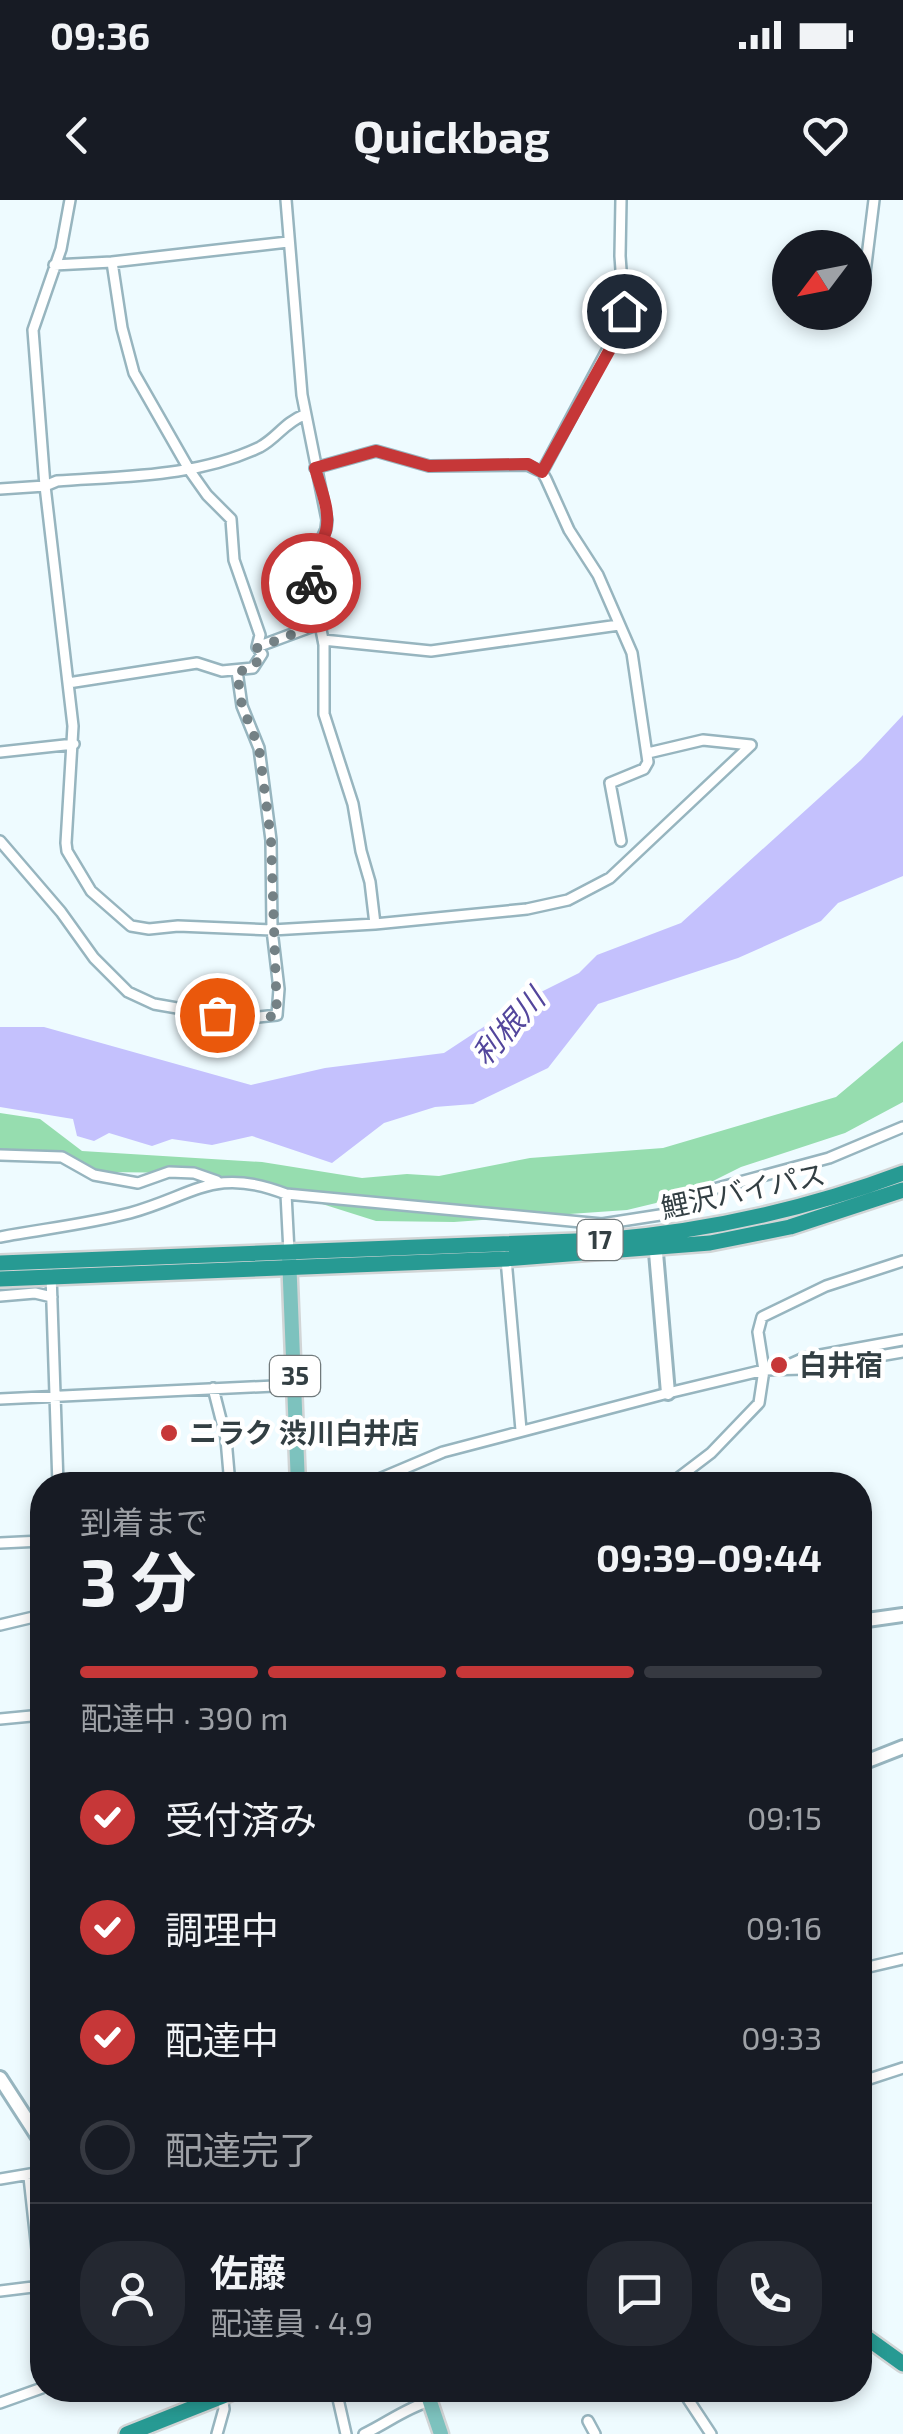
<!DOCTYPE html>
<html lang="ja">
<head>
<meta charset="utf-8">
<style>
  body { margin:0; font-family:"Exo 2","Noto Sans JP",sans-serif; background:#242831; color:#f1f3f6; height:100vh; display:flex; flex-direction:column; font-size:38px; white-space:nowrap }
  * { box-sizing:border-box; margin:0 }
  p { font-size:32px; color:#9ea1a6 }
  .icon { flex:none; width:55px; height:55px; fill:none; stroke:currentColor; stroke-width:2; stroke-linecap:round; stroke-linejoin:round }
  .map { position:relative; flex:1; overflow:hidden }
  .drawer { position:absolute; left:30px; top:1272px; width:842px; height:930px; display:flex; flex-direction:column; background:#171b24; border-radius:40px; box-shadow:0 5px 15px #0003 }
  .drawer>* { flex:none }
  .needle { width:65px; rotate:238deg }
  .fabs { position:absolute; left:772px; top:30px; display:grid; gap:20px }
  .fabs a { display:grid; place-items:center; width:100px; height:100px; border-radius:50%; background:#171b24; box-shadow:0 5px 15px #0003; font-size:50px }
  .pin { position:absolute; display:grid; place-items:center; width:85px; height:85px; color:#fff; margin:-42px; border:5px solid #fff; border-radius:50%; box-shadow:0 2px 10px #0007 }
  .courier { position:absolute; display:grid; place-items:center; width:100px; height:100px; margin:-50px; border:8px solid #c63738; border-radius:50%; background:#fff; color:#222; box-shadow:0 2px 12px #0007 }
  .headline em { font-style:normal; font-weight:700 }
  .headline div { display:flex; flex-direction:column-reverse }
  .headline { display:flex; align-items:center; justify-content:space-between; height:170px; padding:0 50px }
  h1 { font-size:65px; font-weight:700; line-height:75px }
  .bar { display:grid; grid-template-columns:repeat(4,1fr); gap:15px 10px; align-content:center; height:120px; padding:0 50px }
  .bar i { height:12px; border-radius:8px; background:#363941 }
  .bar .active { background:#c63738 }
  .bar p { grid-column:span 4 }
  .line { display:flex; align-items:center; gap:25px; padding:0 50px; border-top:2px solid #363941 }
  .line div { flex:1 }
  .round { display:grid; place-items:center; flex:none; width:105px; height:105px; border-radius:40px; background:#242831 }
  ol { padding:0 50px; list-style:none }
  li { display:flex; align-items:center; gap:30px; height:110px }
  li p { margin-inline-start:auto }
  li .icon { padding:10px; border-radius:50%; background:#c63738; color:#fff; stroke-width:4 }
  li:last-child { color:#9ea1a6 }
  li i { width:55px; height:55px; border:5px solid #363941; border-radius:50% }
  .status { display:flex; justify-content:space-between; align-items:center; height:70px; padding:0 50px; background:#171b24; direction:ltr }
  .status svg { height:28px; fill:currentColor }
  header { display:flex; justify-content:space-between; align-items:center; height:130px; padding:0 50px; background:#171b24; font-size:45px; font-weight:700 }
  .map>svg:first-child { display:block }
</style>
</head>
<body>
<div class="status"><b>09:36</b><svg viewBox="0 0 49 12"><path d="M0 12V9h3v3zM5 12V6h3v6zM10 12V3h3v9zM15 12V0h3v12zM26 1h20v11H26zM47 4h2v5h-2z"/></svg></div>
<header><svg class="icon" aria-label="back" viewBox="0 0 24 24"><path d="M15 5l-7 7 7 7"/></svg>Quickbag<svg class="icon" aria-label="heart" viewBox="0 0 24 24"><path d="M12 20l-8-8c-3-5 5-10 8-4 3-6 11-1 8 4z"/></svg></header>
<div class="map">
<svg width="903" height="2234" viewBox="0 0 903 2234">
  <rect width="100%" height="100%" fill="#eefbff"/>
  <!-- green -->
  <path fill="#96ddaf" d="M903 841V902L845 933 741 967 681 997 627 1010 454 1022 376 1021 262 985 189 973 104 972 47 950 0 953V913L40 919 82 951 262 962 362 978 407 974 439 976 530 958 663 948 836 897Z"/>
  <!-- water -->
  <path fill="#c4c1fd" d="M903 515V676L838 703 821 721 738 758 598 804 548 868 473 904 435 907 384 923 332 963 252 936 212 945 172 939 152 946 109 933 94 941 77 936 73 919 0 907V827H44L251 885 325 868 444 853 523 801 579 773 597 755 681 723 861 560Z"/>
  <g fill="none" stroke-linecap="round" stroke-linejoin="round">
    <!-- stream -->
    <path stroke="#c4c1fd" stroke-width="2.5" d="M807 1163 903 1145"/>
    <!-- street casing -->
    <g stroke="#97b5bf" stroke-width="14">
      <path id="street" d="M70 0 61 49 33 130 45 286 73 526 66 643 67 651 91 691 131 726 149 729 178 726 272 730 375 724 527 709 568 700 610 678 751 545
        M286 0 302 195 327 320 326 329 309 367 324 445V514L353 604 361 651 370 682 375 724
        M54 65 112 62 288 42
        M864 81 874 0
        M315 268 376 251 429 266 527 265 542 272 546 279 569 330 598 375 632 453 648 562 644 569 610 583 621 641
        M542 272 620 126 624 111 620 56 621 0
        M0 289 45 286 57 281C126 276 197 277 260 247 278 237 284 223 304 215
        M323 440 431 451 619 425
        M257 447 319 424
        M68 483 197 463 222 471 253 468 262 454 257 447 260 435 234 360 231 319 207 295 190 271 134 173 122 128 112 62
        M0 552 74 544
        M648 553 703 540 751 545
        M0 641 61 712 94 758 128 792 154 804 217 815 250 818 277 815 279 789 272 730 271 640 259 548 242 506 237 471
        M0 955 62 957 94 975 138 983 169 972 194 973 217 981
        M286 994 289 1052
        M0 1037C43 1029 88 1024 130 1013 195 995 214 966 286 994L602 1024 692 1010 714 989 829 958 903 927
        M506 1059 521 1230
        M51 1074 58 1285
        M0 1096 35 1093 52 1097
        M784 1167 804 1158 903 1140
        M213 1188 226 1239 230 1285
        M0 1199 295 1185
        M365 1285 443 1252 668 1193 764 1170 804 1169 903 1152
        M669 1285 711 1253 759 1203 764 1170 758 1132 762 1117 826 1086 903 1061
        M0 1343 42 1341
        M0 1425 42 1415
        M0 1519 42 1515
        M860 1769 903 1759
        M860 1882 903 1868
        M0 1979 42 1972
        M0 2091 41 2086 29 1977
        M336 2190 346 2234
        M682 2190 711 2234
        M0 2203 42 2188
        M588 2221 595 2234
        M217 2234 224 2209 222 2196
        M364 2234C387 2223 406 2208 430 2201"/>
    </g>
    <!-- secondary casing -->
    <g stroke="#97b5bf" stroke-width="18">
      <path id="secondary" d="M655 1041 668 1193
        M860 1421 903 1415
        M860 1564 903 1547
        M0 1878 42 1943"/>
    </g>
    <!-- primary casing -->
    <g stroke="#d2d5d6" stroke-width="19">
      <path id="primary" d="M289 1056 298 1285
        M426 2190 441 2234"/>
    </g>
    <!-- highway casing -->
    <g stroke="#d2d5d6" stroke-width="20">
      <path id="highway" d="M0 1063 603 1040C707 1031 805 1010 903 973
        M0 1079 506 1059 710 1043 790 1027 903 990
        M860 2133 903 2164
        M127 2234 238 2190"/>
    </g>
    <!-- street -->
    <use href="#street" stroke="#fff" stroke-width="9"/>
    <!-- secondary -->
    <use href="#secondary" stroke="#fff" stroke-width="12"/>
    <!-- primary -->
    <use href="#primary" stroke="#7dc2be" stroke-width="14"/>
    <!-- highway -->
    <use href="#highway" stroke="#279a93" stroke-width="15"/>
  </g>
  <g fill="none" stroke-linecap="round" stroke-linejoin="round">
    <!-- done -->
    <path stroke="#748185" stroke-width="10" stroke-dasharray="0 18" d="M217 815 250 818 277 816 271 640 259 548 242 506 237 472 253 468 262 454 257 448 319 424 311 383"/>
    <!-- route -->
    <path stroke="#c63738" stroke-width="12" d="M311 383C307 361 320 351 326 331 331 311 320 287 315 268L376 251 429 266 528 264 542 272 614 142 624 111"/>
  </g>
  <!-- markers -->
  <g fill="#c63738" stroke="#fff" stroke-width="4">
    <circle cx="779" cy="1165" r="10"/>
    <circle cx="169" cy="1233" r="10"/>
  </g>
  <g text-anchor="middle" stroke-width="9" stroke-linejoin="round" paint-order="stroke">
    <!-- shield labels -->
    <g fill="#fff" stroke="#70797b" stroke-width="2.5">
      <rect x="577.5" y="1020" width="45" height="40" rx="8"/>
      <rect x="270" y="1156" width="50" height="40" rx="8"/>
    </g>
    <g font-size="25" font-weight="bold" fill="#333f43">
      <text x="600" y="1049">17</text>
      <text x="295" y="1185">35</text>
    </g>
    <!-- street labels -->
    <g font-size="28" fill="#333f43" stroke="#fff">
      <text transform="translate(743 991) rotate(-12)" y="10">鯉沢バイパス</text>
    </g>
    <!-- poi labels -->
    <g font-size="28" font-weight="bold" fill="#333f43" stroke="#fff" text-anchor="start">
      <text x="799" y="1175">白井宿</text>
      <text x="189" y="1243">ニラク 渋川白井店</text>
    </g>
    <!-- water labels -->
    <g font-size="30" font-style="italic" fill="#53469c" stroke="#fff">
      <text transform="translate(509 827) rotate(-48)" y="10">利根川</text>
    </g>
  </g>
</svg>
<div class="fabs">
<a><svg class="needle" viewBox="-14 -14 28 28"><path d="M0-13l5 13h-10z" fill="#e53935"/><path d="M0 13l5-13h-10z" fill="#9ea1a6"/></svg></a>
</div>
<div class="pin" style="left:217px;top:815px;background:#ea580c"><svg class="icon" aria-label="bag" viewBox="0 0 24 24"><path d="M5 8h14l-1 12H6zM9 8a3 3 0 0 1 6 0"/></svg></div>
<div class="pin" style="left:624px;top:111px;background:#1f2937"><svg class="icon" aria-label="home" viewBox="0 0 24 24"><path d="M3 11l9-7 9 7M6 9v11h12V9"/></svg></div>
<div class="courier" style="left:311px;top:383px"><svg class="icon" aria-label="bike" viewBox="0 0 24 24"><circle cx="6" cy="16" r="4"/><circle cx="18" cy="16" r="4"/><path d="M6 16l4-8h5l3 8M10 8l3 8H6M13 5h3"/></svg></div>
<section class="drawer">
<div class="headline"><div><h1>3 分</h1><p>到着まで</p></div><em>09:39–09:44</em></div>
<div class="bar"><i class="active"></i><i class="active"></i><i class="active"></i><i></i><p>配達中 · 390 m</p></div>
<ol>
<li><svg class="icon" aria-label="check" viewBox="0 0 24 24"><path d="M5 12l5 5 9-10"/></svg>受付済み<p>09:15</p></li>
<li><svg class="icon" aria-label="check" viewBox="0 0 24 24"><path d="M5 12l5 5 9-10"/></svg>調理中<p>09:16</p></li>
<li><svg class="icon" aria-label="check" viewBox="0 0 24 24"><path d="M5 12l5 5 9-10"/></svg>配達中<p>09:33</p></li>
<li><i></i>配達完了</li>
</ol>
<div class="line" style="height:180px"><a class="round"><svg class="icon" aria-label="person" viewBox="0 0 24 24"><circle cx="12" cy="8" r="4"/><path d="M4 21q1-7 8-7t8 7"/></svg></a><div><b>佐藤</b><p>配達員 · 4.9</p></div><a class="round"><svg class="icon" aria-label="chat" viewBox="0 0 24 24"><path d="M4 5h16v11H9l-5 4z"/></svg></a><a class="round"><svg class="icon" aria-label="phone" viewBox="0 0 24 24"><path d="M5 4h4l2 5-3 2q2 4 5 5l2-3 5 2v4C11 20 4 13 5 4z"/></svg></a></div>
</section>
</div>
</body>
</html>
